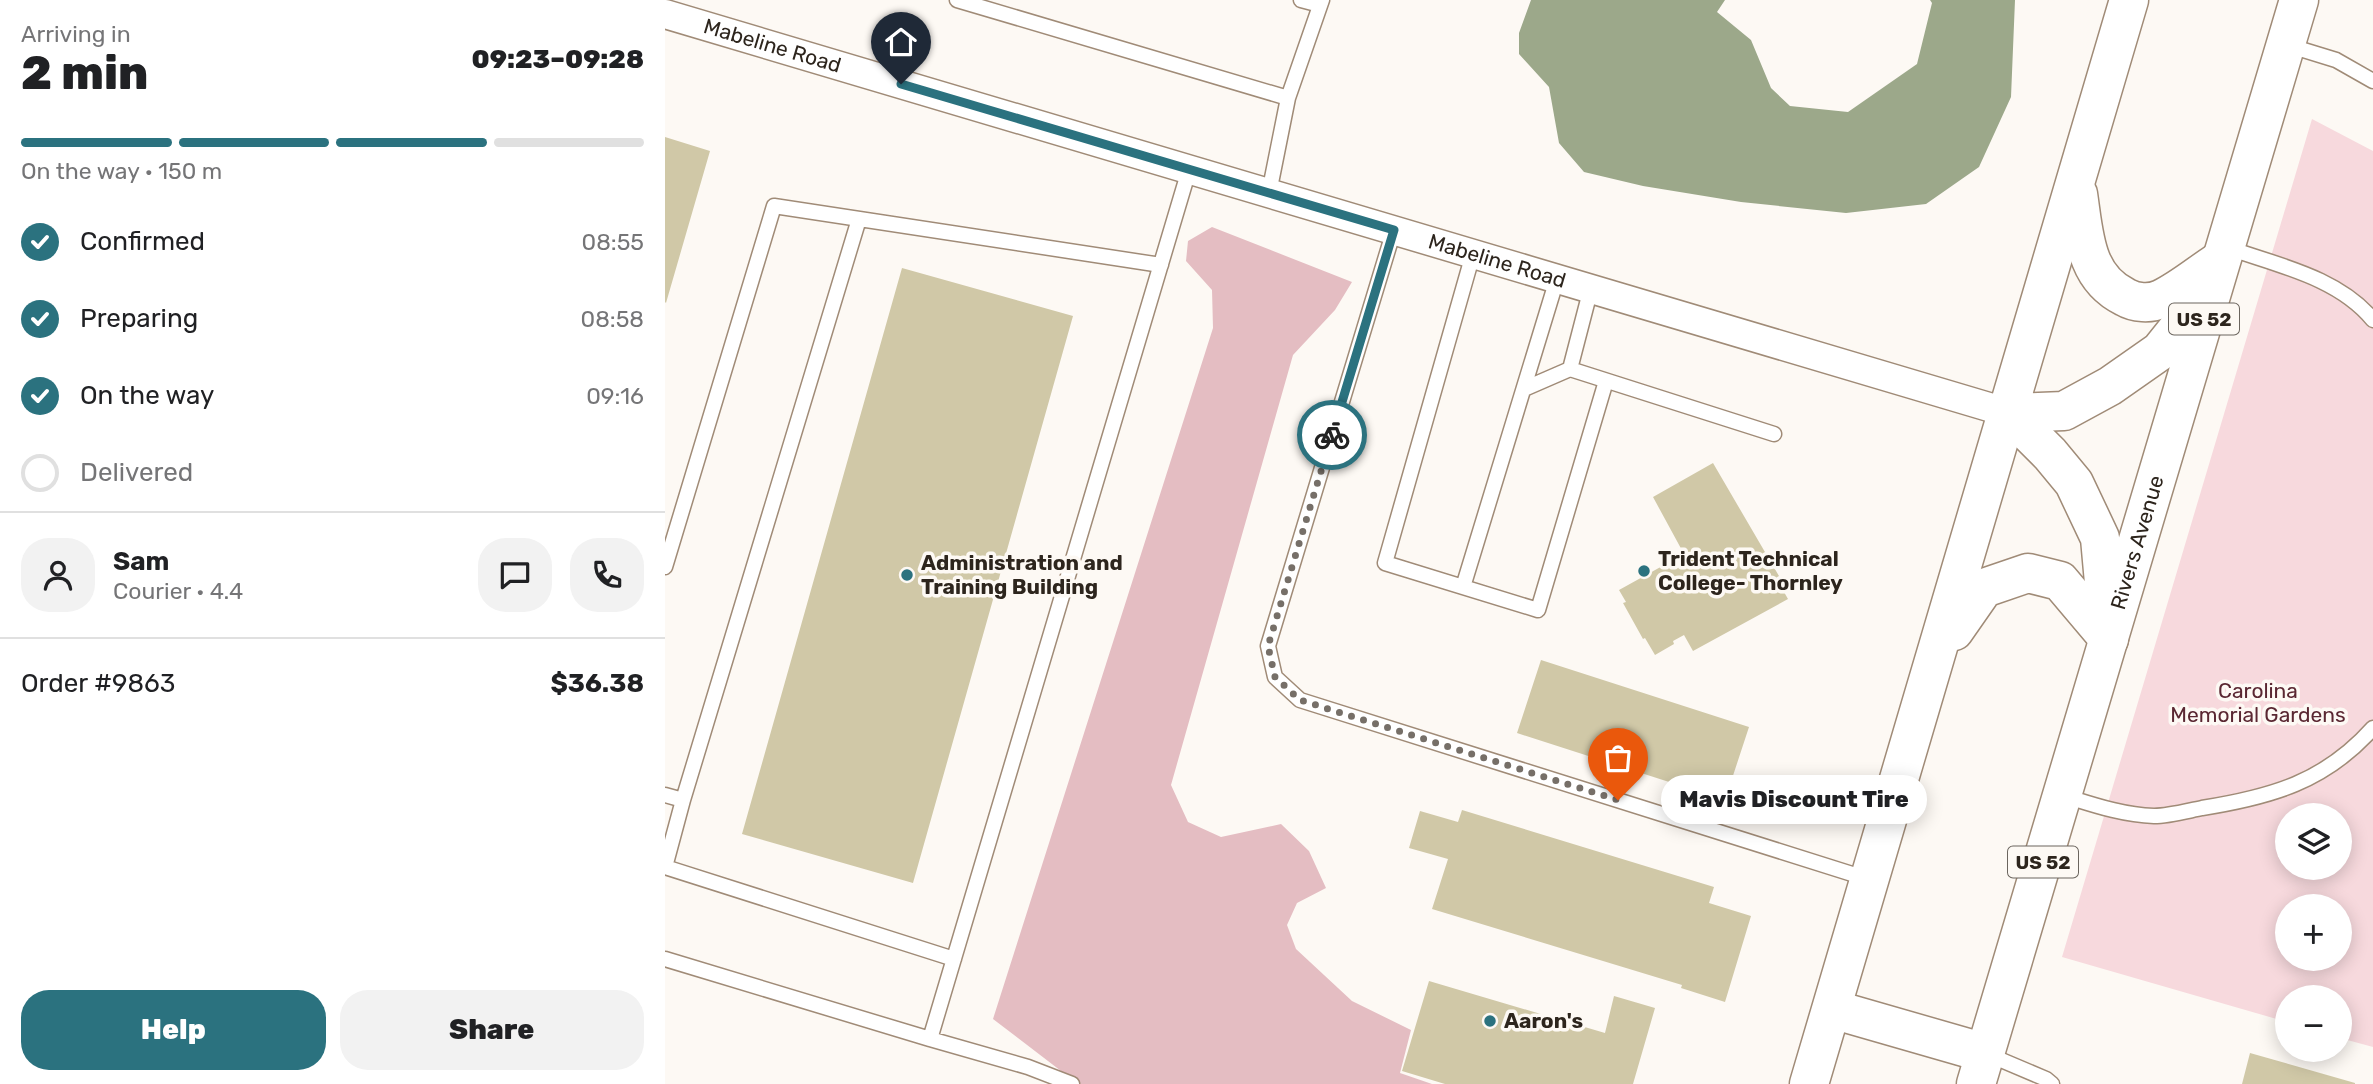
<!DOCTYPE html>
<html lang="en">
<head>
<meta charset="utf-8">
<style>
  body { margin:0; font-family:Rubik,sans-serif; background:#f2f2f2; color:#202124; height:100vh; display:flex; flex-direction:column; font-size:26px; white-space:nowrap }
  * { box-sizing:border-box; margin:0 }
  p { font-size:23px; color:#757577 }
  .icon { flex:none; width:38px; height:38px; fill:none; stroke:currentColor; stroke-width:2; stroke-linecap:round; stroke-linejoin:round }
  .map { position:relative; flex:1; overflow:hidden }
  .details { display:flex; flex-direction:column; background:#fff; width:665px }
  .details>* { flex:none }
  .tools { position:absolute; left:1610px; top:803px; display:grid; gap:14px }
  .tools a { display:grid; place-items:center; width:77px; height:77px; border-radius:50%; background:#fff; box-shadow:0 4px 18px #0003; font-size:35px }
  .pin { position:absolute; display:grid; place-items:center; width:60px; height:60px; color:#fff; margin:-72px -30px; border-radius:50% 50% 50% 0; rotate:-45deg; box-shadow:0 0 7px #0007 }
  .pin .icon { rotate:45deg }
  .courier { position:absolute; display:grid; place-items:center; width:70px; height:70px; margin:-35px; border:5px solid #2b727f; border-radius:50%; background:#fff; color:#222; box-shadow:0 2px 9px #0007 }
  .bubble { position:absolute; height:49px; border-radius:24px; background:#fff; box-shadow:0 4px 18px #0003; font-size:23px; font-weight:800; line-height:49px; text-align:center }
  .overview em { font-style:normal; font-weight:800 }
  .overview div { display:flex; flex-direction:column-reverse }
  .overview { display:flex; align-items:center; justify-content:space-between; height:119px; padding:0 21px }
  h1 { font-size:46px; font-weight:800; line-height:52px }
  .bar { display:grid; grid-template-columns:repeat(4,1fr); gap:10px 7px; align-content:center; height:84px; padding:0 21px }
  .bar i { height:9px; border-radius:5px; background:#e0e0e0 }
  .bar .active { background:#2b727f }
  .bar p { grid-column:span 4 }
  .line { display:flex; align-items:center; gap:18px; padding:0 21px; border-top:2px solid #e0e0e0 }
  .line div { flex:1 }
  .round { display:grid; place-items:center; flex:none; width:74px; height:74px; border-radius:28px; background:#f2f2f2 }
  ol { padding:0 21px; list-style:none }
  li { display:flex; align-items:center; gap:21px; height:77px }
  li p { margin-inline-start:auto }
  li .icon { padding:7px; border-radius:50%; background:#2b727f; color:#fff; stroke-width:4 }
  li:last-child { color:#757577 }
  li i { width:38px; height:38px; border:4px solid #e0e0e0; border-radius:50% }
  .cta { display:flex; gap:14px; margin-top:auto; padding:14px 21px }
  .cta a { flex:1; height:80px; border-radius:28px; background:#2b727f; color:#fff; font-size:28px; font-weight:800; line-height:80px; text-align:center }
  .cta a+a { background:#f2f2f2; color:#202124 }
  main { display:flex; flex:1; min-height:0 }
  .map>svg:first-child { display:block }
</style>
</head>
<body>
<main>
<section class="details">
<div class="overview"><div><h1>2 min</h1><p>Arriving in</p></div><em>09:23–09:28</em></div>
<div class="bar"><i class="active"></i><i class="active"></i><i class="active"></i><i></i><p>On the way · 150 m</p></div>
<ol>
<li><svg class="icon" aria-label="check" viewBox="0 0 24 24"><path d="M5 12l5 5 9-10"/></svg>Confirmed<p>08:55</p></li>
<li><svg class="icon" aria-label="check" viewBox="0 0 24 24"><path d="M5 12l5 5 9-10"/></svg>Preparing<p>08:58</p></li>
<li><svg class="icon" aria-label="check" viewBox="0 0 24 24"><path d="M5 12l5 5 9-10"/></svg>On the way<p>09:16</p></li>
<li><i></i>Delivered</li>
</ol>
<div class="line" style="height:126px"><a class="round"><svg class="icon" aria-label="person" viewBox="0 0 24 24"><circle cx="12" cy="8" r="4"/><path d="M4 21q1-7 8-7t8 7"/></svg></a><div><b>Sam</b><p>Courier · 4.4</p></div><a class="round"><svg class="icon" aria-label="chat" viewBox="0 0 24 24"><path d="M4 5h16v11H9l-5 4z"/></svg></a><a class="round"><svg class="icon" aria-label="phone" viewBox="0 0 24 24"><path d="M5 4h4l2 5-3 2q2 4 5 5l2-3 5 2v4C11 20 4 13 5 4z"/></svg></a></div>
<div class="line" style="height:91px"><div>Order #9863</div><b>$36.38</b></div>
<div class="cta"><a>Help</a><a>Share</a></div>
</section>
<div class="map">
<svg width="1708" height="1084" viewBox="0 0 1708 1084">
  <rect width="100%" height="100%" fill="#fdf9f4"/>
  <!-- green -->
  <path fill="#f7d9dd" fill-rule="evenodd" d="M1647 119 1708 151V1047L1675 1038V998H1622V1022L1397 957ZM1622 816H1675V868H1622ZM1622 906H1675V959H1622Z"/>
  <!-- forest -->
  <path fill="#e4bdc2" d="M547 227 687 282 670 310 628 355 506 785 523 822 556 837 616 824 644 851 661 888 632 903 622 925 631 949 687 1001 746 1030 735 1073 767 1084H413L328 1019 548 328 547 290 521 261 523 241Z"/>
  <!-- water -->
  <path fill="#9ca88a" d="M866 0H1060L1052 12 1086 40 1106 88 1125 106 1183 112 1252 64 1267 3 1265 0H1350L1346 97 1314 167 1261 204 1181 213 1076 202 978 186 919 172 894 143 884 87 854 54V33Z"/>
  <!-- building -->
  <path fill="#d0c8a7" d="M0 137 45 151 1 303 0 302Z
    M237 268 408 316 248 883 77 834Z
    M1048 463 1118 583 1115 585 1123 599 1028 651 1019 635 1008 641 1009 644 990 655 980 638 978 639 958 603 961 602 954 590 1019 554 988 497Z
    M876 660 1084 727 1060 800 852 733Z
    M797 810 1049 887 1044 903 1086 916 1060 1002 1016 988 1017 985 767 909 783 859 744 848 755 811 793 822Z
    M764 981 940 1033 949 996 990 1008 968 1084H780L737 1071Z
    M1585 1053 1690 1083V1084H1577Z"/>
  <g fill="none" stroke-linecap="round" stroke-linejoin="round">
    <!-- lane casing -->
    <g stroke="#a08b77" stroke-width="17">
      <path id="lane" d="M292 0 623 98
        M636 0 655 5
        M1622 45 1671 60 1708 81
        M604 193 623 98 657 0
        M729 230 603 646 610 677 635 700 1203 879
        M1561 247C1611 265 1673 277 1708 320
        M808 254 720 563 873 610 941 381
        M926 288 905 369 1109 434
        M859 389 905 369
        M0 567 109 206 496 265
        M798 587 892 279
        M0 795 18 800 0 867
        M1400 796C1429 805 1458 815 1489 816 1504 816 1522 811 1537 808 1606 797 1660 782 1708 728
        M18 800 194 219
        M0 867 289 959
        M0 959 265 1039 524 170
        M265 1039 363 1067 407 1084
        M1322 1054 1381 1079 1387 1084"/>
    </g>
    <!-- street casing -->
    <g stroke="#a08b77" stroke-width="31">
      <g id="street">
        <path id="s1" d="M0 14 1344 413"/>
      </g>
    </g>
    <!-- primary casing -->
    <g stroke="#a08b77" stroke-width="41">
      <g id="primary">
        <path d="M1413 194C1419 233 1419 277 1460 297 1470 303 1485 304 1496 299 1515 290 1533 275 1551 263"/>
        <path d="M1344 413 1385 454 1409 483 1435 538 1442 616"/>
        <path d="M1344 413 1399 411 1445 386 1495 351 1539 296"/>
        <path d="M1289 631 1319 588 1363 573 1395 581 1444 639"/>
        <path d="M1167 1009 1320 1053"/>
        <path d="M1144 1084 1464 0"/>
        <path id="s2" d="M1311 1084 1634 0"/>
      </g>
    </g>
    <!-- lane -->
    <use href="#lane" stroke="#fff" stroke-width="14"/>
    <!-- street -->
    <use href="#street" stroke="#fff" stroke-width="28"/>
    <!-- primary -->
    <use href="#primary" stroke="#fff" stroke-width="38"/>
  </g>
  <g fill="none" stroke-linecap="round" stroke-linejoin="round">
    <!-- done -->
    <path stroke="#766f68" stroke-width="7" stroke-dasharray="0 12.6" d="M667 435 603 646 610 677 635 700 953 800"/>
    <!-- route -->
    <path stroke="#2b727f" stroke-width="9" d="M236 84 729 230 667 435"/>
  </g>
  <!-- markers -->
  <g fill="#2b727f" stroke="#fdf9f4" stroke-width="2.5">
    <circle cx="979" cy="571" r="7"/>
    <circle cx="242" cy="575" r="7"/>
    <circle cx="825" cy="1021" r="7"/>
  </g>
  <g text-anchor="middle" stroke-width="7" stroke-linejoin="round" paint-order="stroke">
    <!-- shield labels -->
    <g fill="#fdf9f4" stroke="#6b655e" stroke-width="2">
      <rect x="1504" y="303.5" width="70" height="31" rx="5"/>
      <rect x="1343" y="846.5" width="70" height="31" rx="5"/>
    </g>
    <g font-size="19" font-weight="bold" fill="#2d251d">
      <text x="1539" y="326">US 52</text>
      <text x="1378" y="869">US 52</text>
    </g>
    <!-- street labels -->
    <g font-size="21" fill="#2d251d" stroke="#fdf9f4">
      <text dy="7" stroke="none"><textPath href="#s1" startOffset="112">Mabeline Road</textPath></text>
      <text dy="7" stroke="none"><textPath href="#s1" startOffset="868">Mabeline Road</textPath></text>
      <text dy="7" stroke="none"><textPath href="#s2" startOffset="565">Rivers Avenue</textPath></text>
    </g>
    <!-- poi labels -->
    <g font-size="21" font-weight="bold" fill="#2d251d" stroke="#fdf9f4" text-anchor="start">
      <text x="993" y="566">Trident Technical<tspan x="993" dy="24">College- Thornley</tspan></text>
      <text x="256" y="570">Administration and<tspan x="256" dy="24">Training Building</tspan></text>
      <text x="839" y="1028">Aaron's</text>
    </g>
    <!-- park labels -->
    <g font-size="21" fill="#5a2732" stroke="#fdf9f4">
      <text x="1593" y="698">Carolina<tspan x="1593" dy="24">Memorial Gardens</tspan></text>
    </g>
  </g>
</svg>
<div class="tools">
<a><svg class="icon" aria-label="layers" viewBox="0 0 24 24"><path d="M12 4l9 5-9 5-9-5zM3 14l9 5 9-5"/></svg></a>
<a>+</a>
<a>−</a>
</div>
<div class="pin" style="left:953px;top:800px;background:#ea580c"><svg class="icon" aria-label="bag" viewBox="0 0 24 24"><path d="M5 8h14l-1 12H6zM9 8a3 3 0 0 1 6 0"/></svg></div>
<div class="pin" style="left:236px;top:84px;background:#1f2937"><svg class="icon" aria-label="home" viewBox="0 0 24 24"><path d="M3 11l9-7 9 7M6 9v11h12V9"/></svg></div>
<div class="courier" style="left:667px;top:435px"><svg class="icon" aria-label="bike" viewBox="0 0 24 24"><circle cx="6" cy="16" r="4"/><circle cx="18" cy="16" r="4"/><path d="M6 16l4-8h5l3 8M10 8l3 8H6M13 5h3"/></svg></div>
<div class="bubble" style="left:996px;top:775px;width:266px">Mavis Discount Tire</div>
</div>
</main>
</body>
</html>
